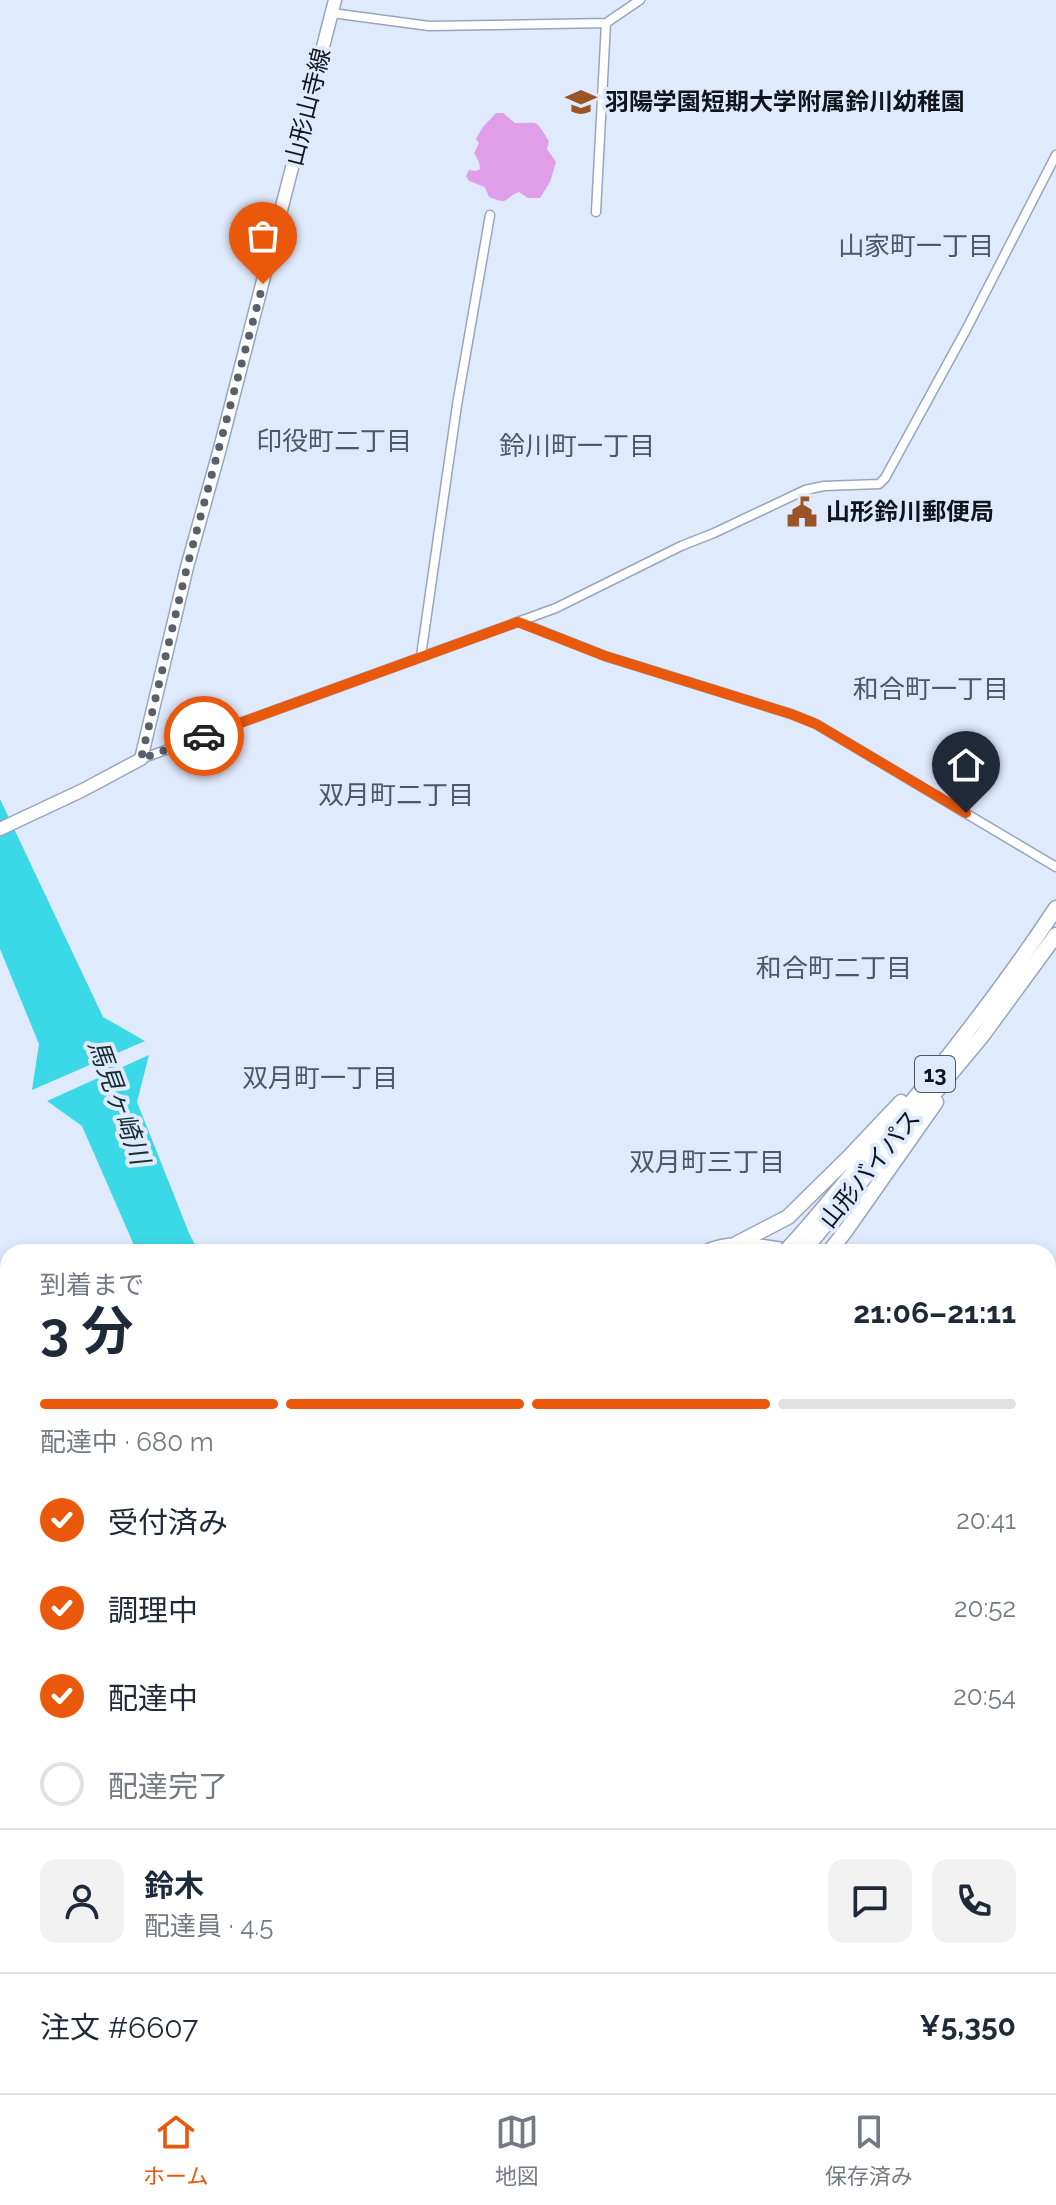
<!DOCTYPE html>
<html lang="ja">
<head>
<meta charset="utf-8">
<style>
  body { margin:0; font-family:Raleway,"Noto Sans JP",sans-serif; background:#f2f2f3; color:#1f2937; height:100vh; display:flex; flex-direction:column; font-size:30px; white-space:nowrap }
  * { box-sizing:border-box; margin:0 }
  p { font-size:26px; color:#747a83 }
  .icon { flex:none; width:44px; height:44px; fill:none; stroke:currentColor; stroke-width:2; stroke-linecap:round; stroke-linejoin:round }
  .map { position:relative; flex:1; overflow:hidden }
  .panel { position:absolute; left:0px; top:1244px; width:1056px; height:850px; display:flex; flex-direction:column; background:#fff; border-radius:24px 24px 0 0; box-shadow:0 4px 12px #0003 }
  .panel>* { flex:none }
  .pin { position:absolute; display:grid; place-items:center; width:68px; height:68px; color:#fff; margin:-82px -34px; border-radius:50% 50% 50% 0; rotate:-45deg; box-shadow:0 0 8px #0007 }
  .pin .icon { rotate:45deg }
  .courier { position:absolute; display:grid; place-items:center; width:80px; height:80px; margin:-40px; border:6px solid #ea580c; border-radius:50%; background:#fff; color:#222; box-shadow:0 2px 10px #0007 }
  .head em { font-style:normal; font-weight:700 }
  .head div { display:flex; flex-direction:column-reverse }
  .head { display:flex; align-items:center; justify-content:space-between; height:136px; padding:0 40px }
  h1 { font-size:52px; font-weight:700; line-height:60px }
  .bar { display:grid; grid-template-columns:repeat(4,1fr); gap:12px 8px; align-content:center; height:96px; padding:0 40px }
  .bar i { height:10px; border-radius:6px; background:#e0e1e3 }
  .bar .selected { background:#ea580c }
  .bar p { grid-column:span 4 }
  .line { display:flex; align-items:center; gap:20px; padding:0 40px; border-top:2px solid #e0e1e3 }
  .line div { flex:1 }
  .round { display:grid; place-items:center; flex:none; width:84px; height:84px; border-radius:16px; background:#f2f2f3 }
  ol { padding:0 40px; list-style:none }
  li { display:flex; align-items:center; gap:24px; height:88px }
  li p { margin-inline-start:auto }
  li .icon { padding:8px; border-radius:50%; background:#ea580c; color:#fff; stroke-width:4 }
  li:last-child { color:#747a83 }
  li i { width:44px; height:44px; border:4px solid #e0e1e3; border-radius:50% }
  .dock { display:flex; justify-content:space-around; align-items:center; height:112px; border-top:2px solid #e0e1e3; background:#fff; font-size:22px; color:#747a83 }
  .dock a { display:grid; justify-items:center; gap:4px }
  .dock .selected { color:#ea580c }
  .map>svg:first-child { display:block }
</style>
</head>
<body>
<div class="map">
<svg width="1056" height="2093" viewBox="0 0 1056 2093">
  <rect width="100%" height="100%" fill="#e0eafd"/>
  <!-- green -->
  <path fill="#f7c0fd" d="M0 1700 8 1702V1754L0 1793Z"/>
  <!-- forest -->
  <path fill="#e09ee9" d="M496 113H503L515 123C542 123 534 119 549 141L547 149 556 162 550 182 540 198H528L519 192C503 198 511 206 489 197L485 187 469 181 466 176 469 170 476 171 480 169 479 162 474 153 479 143 476 139 483 127Z
    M1048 1534 1056 1543V1577L1048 1612Z
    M1048 1716 1056 1720V2093H932L917 2086H1048Z
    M637 2086H879L862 2093H640Z"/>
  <!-- water -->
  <path fill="#3bd8e7" d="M0 799 103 1017 145 1041 32 1090 39 1044 0 949Z
    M149 1055 137 1102 189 1233 199 1252H137L82 1126 47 1101Z
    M393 2086H464L470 2093H397Z"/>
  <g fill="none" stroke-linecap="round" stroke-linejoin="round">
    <!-- river -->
    <path stroke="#3bd8e7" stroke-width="14" d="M99 1041 107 1056 114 1089"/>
    <!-- street casing -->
    <g stroke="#99a5bb" stroke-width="11">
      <path id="street" d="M332 13 429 26 606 23
        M596 212 606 23 640 0
        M519 622 605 656 791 714 816 724 1056 867
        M421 656 457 405 490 215
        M141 759 556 608 681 546 714 533 805 490 824 486 879 484 885 478 967 328 1056 155
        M0 1291 8 1311
        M1048 1345 1056 1356
        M0 1505 8 1507"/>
    </g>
    <!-- secondary casing -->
    <g stroke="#99a5bb" stroke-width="14">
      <path id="secondary" d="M703 1252C730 1237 764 1246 793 1250
        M0 1846 6 1820 8 1817
        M0 1914 8 1922
        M263 2086 273 2093
        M334 2086 337 2093"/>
    </g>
    <!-- primary casing -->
    <g stroke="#99a5bb" stroke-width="15">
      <path id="primary" d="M0 829 83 790 141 759 187 567 219 452 335 0"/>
    </g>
    <!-- highway casing -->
    <g stroke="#99a5bb" stroke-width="17">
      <path id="highway" d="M803 1232C892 1127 980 1023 1056 908
        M815 1237 982 1036 1056 935
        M736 1244 788 1217 848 1158 901 1102
        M829 1252 844 1233 936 1102
        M552 2086 555 2093
        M564 2086 567 2093"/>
    </g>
    <!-- street -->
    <use href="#street" stroke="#fff" stroke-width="8"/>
    <!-- secondary -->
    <use href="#secondary" stroke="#fff" stroke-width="11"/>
    <!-- primary -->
    <use href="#primary" stroke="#fff" stroke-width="12"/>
    <!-- highway -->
    <use href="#highway" stroke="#fff" stroke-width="14"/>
    <!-- highway-bridge casing -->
    <g stroke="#99a5bb" stroke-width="17" stroke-linecap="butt">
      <path id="highway-bridge" d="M785 1252 803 1232
        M801 1252 815 1237"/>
    </g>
    <!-- highway-bridge -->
    <use href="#highway-bridge" stroke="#fff" stroke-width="14"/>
  </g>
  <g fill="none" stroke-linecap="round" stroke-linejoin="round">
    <!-- done -->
    <path stroke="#595f6b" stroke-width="8" stroke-dasharray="0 14.4" d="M204 736 141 759 187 567 263 284"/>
    <!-- route -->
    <path stroke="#ea580c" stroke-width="10" d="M204 736 518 622 605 656 791 714 816 724 966 813"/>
  </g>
  <!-- icons -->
  <defs>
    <g id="school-bare" transform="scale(2.4)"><path d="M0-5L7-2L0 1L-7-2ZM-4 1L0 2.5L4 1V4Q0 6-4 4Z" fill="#995528" stroke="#e0eafd" stroke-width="2.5" paint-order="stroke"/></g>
    <g id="civic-bare" transform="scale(2.4)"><path d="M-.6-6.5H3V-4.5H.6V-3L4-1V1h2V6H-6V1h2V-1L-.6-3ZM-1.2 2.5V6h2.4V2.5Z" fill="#995528" stroke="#e0eafd" stroke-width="2.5" paint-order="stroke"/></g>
  </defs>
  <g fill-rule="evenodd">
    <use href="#school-bare" x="581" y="102"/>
    <use href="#civic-bare" x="802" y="512"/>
  </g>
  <g text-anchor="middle" stroke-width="8" stroke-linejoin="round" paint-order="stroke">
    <!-- shield labels -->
    <rect fill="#e0eafd" stroke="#4e5460" stroke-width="2" x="915" y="1056" width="40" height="36" rx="6"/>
    <g font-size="22" font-weight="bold" fill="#10141c">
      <text x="935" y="1082">13</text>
    </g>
    <!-- poi labels -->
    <g font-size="24" font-weight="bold" fill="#10141c" stroke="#e0eafd" text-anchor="start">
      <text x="605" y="110">羽陽学園短期大学附属鈴川幼稚園</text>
      <text x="826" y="520">山形鈴川郵便局</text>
    </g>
    <!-- street labels -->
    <g font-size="24" fill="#10141c" stroke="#e0eafd">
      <text transform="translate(308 107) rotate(-76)" y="8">山形山寺線</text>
      <text transform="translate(870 1169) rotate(-51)" y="8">山形バイパス</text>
    </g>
    <!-- neighbourhood labels -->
    <g font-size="26" fill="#4d576b" stroke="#e0eafd">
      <text x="916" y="255">山家町一丁目</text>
      <text x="334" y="450">印役町二丁目</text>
      <text x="577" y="455">鈴川町一丁目</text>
      <text x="931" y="698">和合町一丁目</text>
      <text x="396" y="804">双月町二丁目</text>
      <text x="834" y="977">和合町二丁目</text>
      <text x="320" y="1087">双月町一丁目</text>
      <text x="707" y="1171">双月町三丁目</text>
    </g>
    <!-- water labels -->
    <g font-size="26" font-style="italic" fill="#152e31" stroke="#e0eafd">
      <text transform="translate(119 1102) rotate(70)" y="9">馬見ヶ崎川</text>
    </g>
  </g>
</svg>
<div class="pin" style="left:263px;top:284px;background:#ea580c"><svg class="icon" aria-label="bag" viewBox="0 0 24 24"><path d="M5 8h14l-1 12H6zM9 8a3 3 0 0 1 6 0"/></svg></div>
<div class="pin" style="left:966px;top:813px;background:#1f2937"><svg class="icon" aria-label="home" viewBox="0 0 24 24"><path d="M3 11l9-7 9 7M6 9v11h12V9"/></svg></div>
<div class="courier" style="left:204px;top:736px"><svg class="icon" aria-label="car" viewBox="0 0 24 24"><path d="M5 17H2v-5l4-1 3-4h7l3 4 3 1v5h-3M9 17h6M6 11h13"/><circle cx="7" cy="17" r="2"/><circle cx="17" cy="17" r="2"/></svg></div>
<section class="panel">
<div class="head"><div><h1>3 分</h1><p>到着まで</p></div><em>21:06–21:11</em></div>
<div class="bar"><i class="selected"></i><i class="selected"></i><i class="selected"></i><i></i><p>配達中 · 680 m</p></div>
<ol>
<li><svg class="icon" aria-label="check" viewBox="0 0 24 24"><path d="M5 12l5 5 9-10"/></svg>受付済み<p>20:41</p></li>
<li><svg class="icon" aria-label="check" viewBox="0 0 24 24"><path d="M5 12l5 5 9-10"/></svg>調理中<p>20:52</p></li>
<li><svg class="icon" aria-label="check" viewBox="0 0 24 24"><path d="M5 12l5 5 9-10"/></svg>配達中<p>20:54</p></li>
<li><i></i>配達完了</li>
</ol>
<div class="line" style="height:144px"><a class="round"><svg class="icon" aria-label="person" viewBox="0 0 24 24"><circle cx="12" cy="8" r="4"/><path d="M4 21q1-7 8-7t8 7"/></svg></a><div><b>鈴木</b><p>配達員 · 4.5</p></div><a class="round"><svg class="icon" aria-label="chat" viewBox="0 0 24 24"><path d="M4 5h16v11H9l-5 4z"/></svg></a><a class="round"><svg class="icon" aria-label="phone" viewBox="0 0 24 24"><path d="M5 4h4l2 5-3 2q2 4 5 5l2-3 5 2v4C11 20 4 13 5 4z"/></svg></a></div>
<div class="line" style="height:104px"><div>注文 #6607</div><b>¥5,350</b></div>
</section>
</div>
<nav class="dock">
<a class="selected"><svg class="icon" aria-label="home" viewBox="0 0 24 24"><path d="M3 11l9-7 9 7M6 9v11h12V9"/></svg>ホーム</a>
<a><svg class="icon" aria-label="map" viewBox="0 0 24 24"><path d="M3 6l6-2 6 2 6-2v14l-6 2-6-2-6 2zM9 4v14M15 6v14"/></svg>地図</a>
<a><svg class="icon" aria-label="saved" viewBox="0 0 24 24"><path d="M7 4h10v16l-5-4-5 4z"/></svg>保存済み</a>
</nav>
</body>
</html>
